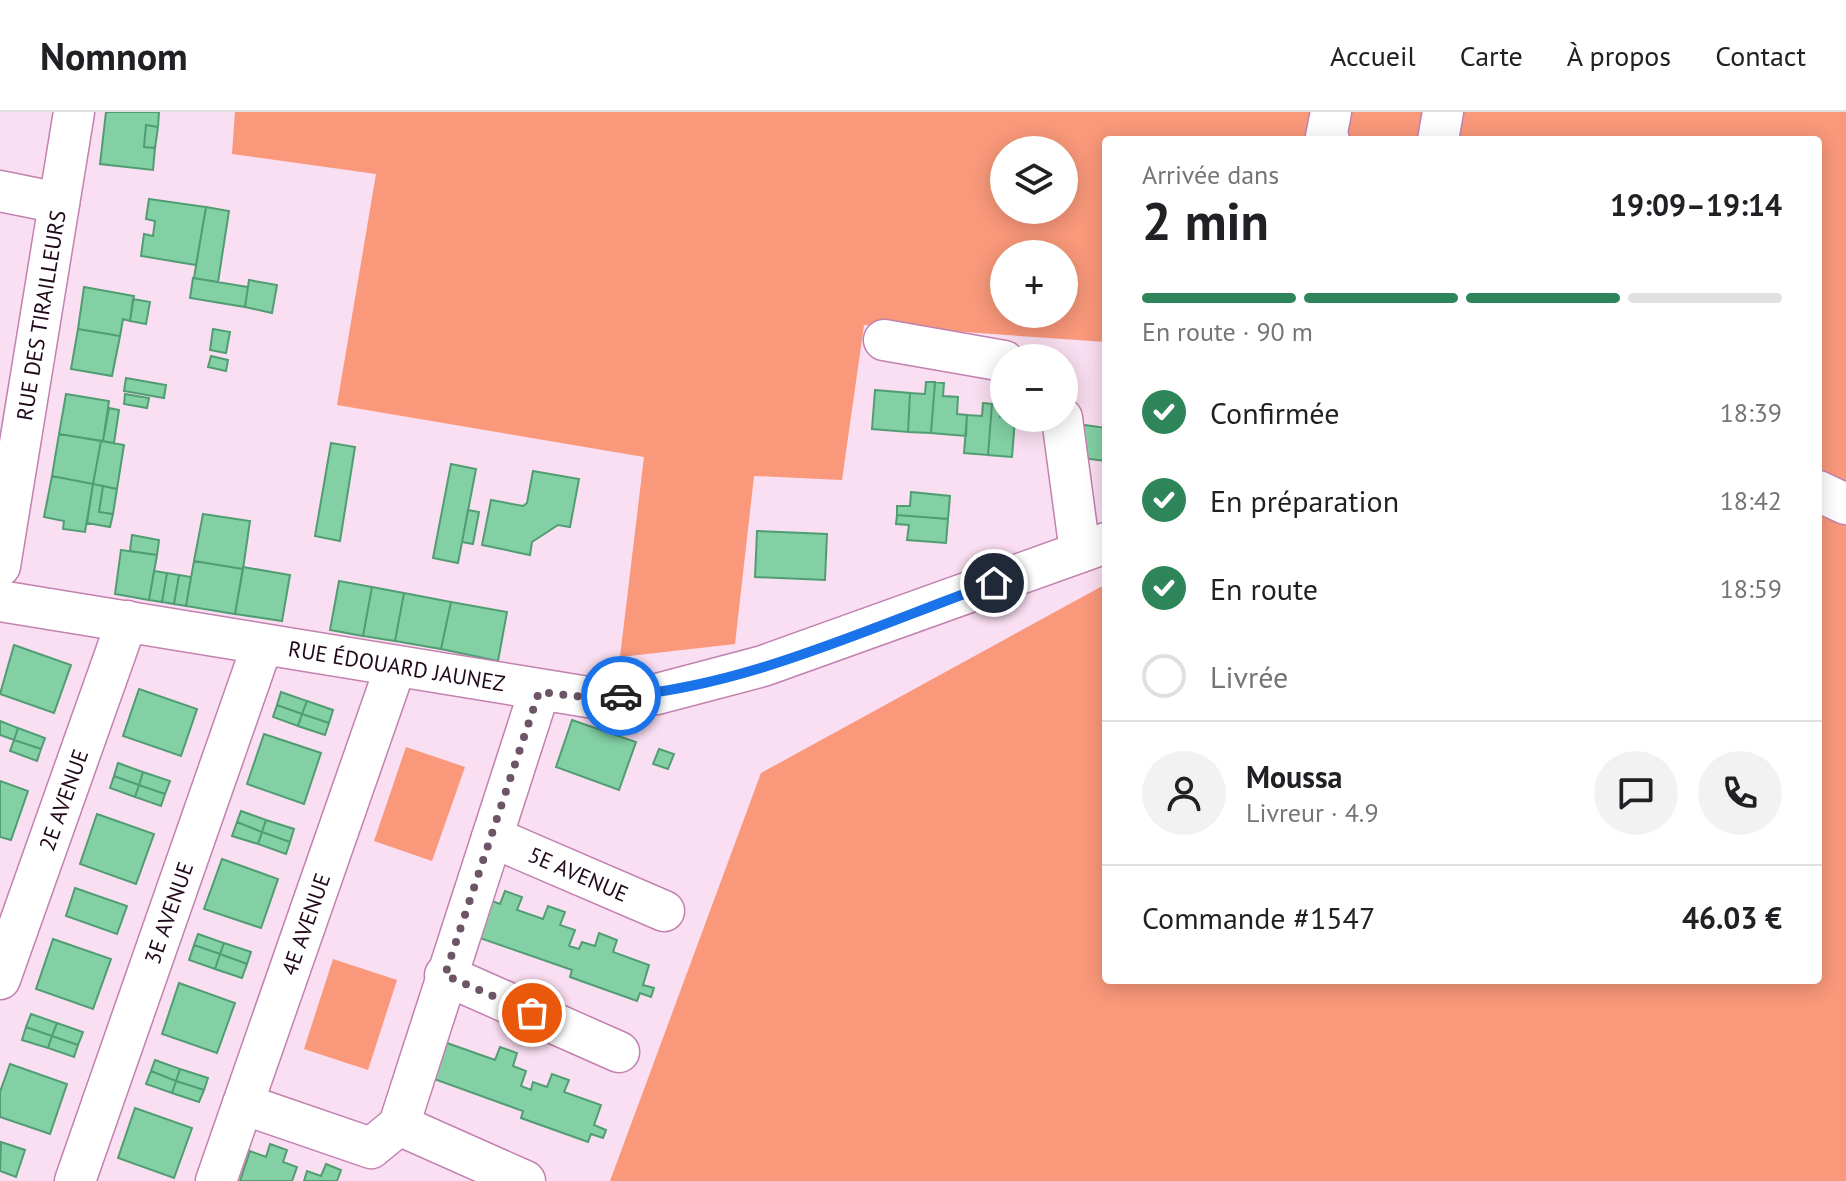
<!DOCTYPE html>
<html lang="fr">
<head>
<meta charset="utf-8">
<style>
  body { margin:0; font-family:"PT Sans",sans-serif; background:#f2f2f2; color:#202124; height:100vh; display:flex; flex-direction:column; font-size:30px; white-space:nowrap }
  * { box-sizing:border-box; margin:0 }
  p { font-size:26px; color:#757577 }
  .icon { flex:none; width:44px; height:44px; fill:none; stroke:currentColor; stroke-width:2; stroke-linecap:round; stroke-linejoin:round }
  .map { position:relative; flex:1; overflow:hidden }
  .panel { position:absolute; left:1102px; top:24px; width:720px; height:848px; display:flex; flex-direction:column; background:#fff; border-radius:8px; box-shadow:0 4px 20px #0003 }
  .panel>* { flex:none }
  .controls { position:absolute; left:990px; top:24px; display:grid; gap:16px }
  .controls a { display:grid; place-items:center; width:88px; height:88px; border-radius:50%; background:#fff; box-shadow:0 4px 20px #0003; font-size:40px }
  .pin { position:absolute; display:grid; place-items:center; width:68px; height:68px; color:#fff; margin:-34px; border:4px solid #fff; border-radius:50%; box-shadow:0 2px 8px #0007 }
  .courier { position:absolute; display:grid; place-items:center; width:80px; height:80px; margin:-40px; border:6px solid #1a73e8; border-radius:50%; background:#fff; color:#222; box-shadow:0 2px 10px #0007 }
  .head em { font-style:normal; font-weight:600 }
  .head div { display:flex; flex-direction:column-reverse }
  .head { display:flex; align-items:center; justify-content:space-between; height:136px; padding:0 40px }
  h1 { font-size:52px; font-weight:600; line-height:60px }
  .bar { display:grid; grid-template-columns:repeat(4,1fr); gap:12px 8px; align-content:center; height:96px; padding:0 40px }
  .bar i { height:10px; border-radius:6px; background:#e0e0e0 }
  .bar .current { background:#2e855a }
  .bar p { grid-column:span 4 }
  .line { display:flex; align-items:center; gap:20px; padding:0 40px; border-top:2px solid #e0e0e0 }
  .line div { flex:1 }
  .round { display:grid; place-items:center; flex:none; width:84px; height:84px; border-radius:42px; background:#f2f2f2 }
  ol { padding:0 40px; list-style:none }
  li { display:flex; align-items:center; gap:24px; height:88px }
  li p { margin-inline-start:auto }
  li .icon { padding:8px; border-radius:50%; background:#2e855a; color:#fff; stroke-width:4 }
  li:last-child { color:#757577 }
  li i { width:44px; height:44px; border:4px solid #e0e0e0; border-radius:50% }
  header { display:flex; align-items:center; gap:48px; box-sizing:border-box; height:112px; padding:0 40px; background:#fff; border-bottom:2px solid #e0e0e0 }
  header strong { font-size:38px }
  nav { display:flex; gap:44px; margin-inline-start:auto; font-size:28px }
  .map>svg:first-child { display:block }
</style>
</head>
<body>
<header>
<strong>Nomnom</strong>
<nav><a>Accueil</a><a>Carte</a><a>À propos</a><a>Contact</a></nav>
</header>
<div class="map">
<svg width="1846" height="1069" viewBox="0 0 1846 1069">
  <rect width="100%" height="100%" fill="#fadef1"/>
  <!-- green -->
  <path fill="#f9987a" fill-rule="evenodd" d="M235 0H1846V1069H610L761 661 1106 472V868H1818V28H1106V230L864 213 842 368 754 364 735 532 620 545 644 345 337 293 376 62 232 42ZM1004 38H1064V98H1004ZM1004 142H1064V202H1004Z
    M406 635 465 655 432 749 374 729Z
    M333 847 397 868 368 958 304 937Z"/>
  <!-- building -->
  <path fill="#83d0a4" stroke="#509d73" stroke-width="2" d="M106 0H159L158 15 146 13 144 35 155 36 153 58 100 52Z
    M146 13 158 15 155 36 144 35Z
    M149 87 206 95 196 153 141 144 144 122 153 124 155 109 146 107Z
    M206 95 229 99 218 170 194 166Z
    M193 166 248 175 245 195 190 186Z
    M249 168 277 173 272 201 245 195Z
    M84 175 134 184 130 209 123 207 120 224 78 217Z
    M133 187 150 190 146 212 130 209Z
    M78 217 120 224 112 264 71 257Z
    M213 217 230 220 226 241 210 238Z
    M211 244 228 248 226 259 208 255Z
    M126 266 166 273 164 286 124 279Z
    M926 270H935L931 321 908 320 910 281 925 282Z
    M935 270 944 271 943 284 958 285 957 302 967 303 966 324 931 321Z
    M875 278 910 281 908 320 872 317Z
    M66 282 109 289 103 329 59 322Z
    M125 282 149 286 147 296 124 292Z
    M983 291 992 292 988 343 964 341 967 303 982 304Z
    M992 292 1001 293 1000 305 1015 307 1012 345 988 343Z
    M109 296 119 298 114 331 103 329Z
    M1078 312 1106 316V349L1074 345Z
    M59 322 101 329 93 372 52 364Z
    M101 329 124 333 117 377 93 372Z
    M331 331 355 335 340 429 315 424Z
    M451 352 476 357 458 451 433 446Z
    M533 359 579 367 570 415 558 413 532 430 530 443 482 433 491 388 523 394 527 391Z
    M52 364 93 372 85 420 63 417 64 409 44 405Z
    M93 372 103 374 99 400 113 402 110 415 87 411Z
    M103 374 117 377 113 402 99 400Z
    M911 380 950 384 948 407 897 403V394H910Z
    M468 398 479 400 473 432 462 430Z
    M203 402 250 409 243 457 194 449Z
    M897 403 948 407 946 431 907 428 909 413 896 412Z
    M757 419 827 422 825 468 755 465Z
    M132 423 159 428 157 443 130 439Z
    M121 438 157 443 149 488 115 482Z
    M194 449 243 457 235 502 186 494Z
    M243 455 290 463 282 509 235 502Z
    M154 459 167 461 162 490 149 488Z
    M167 461 179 463 174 492 162 490Z
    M179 463 191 465 186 494 174 492Z
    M339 469 372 475 363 524 330 518Z
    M372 475 404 481 395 529 363 524Z
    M404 481 451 490 441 537 395 529Z
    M451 490 507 500 498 549 441 537Z
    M14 533 71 553 54 601 0 582Z
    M139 577 197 597 181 644 123 624Z
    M281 580 307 589 302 602 277 593Z
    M307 589 333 598 329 611 302 602Z
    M277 593 302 602 298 614 273 605Z
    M302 602 329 611 325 623 298 614Z
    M572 608 636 630 619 678 556 655Z
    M0 609 18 616 14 628 0 623Z
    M18 616 45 626 41 637 14 628Z
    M264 622 321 641 304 692 247 672Z
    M14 628 41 637 37 649 10 639Z
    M659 637 674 642 668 657 653 652Z
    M118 651 143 660 139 673 114 664Z
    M143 660 170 669 165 682 139 673Z
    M114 664 139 673 135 685 110 676Z
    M0 669 28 679 11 728 0 725Z
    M139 673 165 682 161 694 135 685Z
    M241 699 266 708 262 720 237 710Z
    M97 702 154 722 136 772 80 752Z
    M266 708 294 717 290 730 262 720Z
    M237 710 262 720 258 732 232 724Z
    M262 720 290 730 286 742 258 732Z
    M222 747 278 767 261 816 204 797Z
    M75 776 127 794 117 822 66 804Z
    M505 779 522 785 517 798 543 807 548 794 565 800 560 813 575 818 569 834 579 837 582 830 595 834 599 821 617 828 613 840 649 853 643 873 654 876 651 885 640 881 637 889 570 865 572 858 474 824 487 787 500 792Z
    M198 822 224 831 220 842 194 833Z
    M53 827 111 847 93 897 36 877Z
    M224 831 251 840 247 852 220 842Z
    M194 833 220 842 215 857 189 848Z
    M220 842 247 852 242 866 215 857Z
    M179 871 235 891 217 941 162 922Z
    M31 902 57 911 52 924 26 915Z
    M57 911 83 920 78 933 52 924Z
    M26 915 52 924 48 936 22 928Z
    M52 924 78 933 74 945 48 936Z
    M447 931 495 948 500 935 517 941 513 954 526 959 521 974 531 978 533 970 547 975 552 962 569 968 564 980 601 993 594 1013 606 1018 603 1026 591 1022 588 1030 521 1006 523 999 434 967Z
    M155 948 180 957 176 969 151 959Z
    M10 952 67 972 50 1022 0 1005V980Z
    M180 957 208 966 204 978 176 969Z
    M151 959 176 969 172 981 146 972Z
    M176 969 204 978 199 990 172 981Z
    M135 996 192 1016 174 1066 118 1046Z
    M1 1030 25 1038 16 1065 0 1059Z
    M270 1032 287 1038 283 1050 297 1055 292 1069H240L250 1039 266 1045Z
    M326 1052 341 1058 337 1069H304L307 1059 321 1064Z"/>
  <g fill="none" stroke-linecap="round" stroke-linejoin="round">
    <!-- minor casing -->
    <g stroke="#c281af" stroke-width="43">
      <g id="minor">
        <path d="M1329 28 1326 25 1331 0"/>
        <path d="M1438 28 1443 0"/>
        <path d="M0 79 59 91"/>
        <path d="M884 228 1004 249"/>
        <path d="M1062 306 1080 440"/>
        <path d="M1818 379 1846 392"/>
        <path id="s1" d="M0 454 74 0"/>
        <path id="s2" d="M0 489 594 586 657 582 763 554 1106 431"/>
        <path id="s3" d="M492 725 664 799"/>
        <path d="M445 863 619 940"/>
        <path id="s4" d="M0 867 127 509"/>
        <path d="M243 992 371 1036 399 1013 539 580"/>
        <path d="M399 1013 525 1069"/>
        <path id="s5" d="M75 1069 262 534"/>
        <path id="s6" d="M216 1069 395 556"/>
      </g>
    </g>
    <!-- minor -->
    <use href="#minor" stroke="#fff" stroke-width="40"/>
  </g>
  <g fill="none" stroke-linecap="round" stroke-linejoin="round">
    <!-- done -->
    <path stroke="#6d5466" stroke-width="8" stroke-dasharray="0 14.4" d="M532 901 445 863 539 580 594 586 621 584"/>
    <!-- route -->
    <path stroke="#1a73e8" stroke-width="10" d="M621 584C746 575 876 513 994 471"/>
  </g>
  <g text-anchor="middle" stroke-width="8" stroke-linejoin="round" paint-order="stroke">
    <!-- street labels -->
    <g font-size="22" fill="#21091b" stroke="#fadef1">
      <text dy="8" stroke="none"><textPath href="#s1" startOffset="254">RUE DES TIRAILLEURS</textPath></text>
      <text dy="8" stroke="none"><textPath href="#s2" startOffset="402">RUE ÉDOUARD JAUNEZ</textPath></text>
      <text dy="8" stroke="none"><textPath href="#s4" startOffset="190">2E AVENUE</textPath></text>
      <text dy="8" stroke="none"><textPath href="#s3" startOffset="94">5E AVENUE</textPath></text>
      <text dy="8" stroke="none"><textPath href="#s5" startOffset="284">3E AVENUE</textPath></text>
      <text dy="8" stroke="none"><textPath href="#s6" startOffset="272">4E AVENUE</textPath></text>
    </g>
  </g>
</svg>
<div class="controls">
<a><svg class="icon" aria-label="layers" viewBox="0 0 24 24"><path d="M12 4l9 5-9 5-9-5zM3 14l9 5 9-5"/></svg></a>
<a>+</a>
<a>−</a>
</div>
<div class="pin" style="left:532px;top:901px;background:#ea580c"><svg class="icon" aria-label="bag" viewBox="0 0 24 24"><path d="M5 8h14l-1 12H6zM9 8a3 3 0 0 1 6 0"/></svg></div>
<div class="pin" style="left:994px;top:471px;background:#1f2937"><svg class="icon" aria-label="home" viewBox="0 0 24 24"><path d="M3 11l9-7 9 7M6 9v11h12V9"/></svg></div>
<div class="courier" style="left:621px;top:584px"><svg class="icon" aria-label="car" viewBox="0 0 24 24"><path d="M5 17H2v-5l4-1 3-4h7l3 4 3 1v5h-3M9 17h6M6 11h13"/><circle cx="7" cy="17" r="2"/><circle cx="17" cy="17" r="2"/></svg></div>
<section class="panel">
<div class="head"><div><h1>2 min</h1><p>Arrivée dans</p></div><em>19:09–19:14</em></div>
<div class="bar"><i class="current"></i><i class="current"></i><i class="current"></i><i></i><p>En route · 90 m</p></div>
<ol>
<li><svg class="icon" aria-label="check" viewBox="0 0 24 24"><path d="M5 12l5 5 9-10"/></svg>Confirmée<p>18:39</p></li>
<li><svg class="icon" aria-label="check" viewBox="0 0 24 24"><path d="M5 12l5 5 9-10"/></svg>En préparation<p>18:42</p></li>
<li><svg class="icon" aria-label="check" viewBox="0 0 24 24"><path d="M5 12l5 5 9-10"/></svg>En route<p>18:59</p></li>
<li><i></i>Livrée</li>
</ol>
<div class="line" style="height:144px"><a class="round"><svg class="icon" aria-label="person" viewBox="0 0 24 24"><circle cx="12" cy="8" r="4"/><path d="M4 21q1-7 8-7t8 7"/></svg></a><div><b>Moussa</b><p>Livreur · 4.9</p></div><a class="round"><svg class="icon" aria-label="chat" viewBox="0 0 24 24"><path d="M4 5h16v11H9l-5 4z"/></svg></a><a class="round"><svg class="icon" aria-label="phone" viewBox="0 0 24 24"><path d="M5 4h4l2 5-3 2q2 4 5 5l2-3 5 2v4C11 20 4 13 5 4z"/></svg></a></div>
<div class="line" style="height:104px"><div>Commande #1547</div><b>46.03 €</b></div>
</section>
</div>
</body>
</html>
